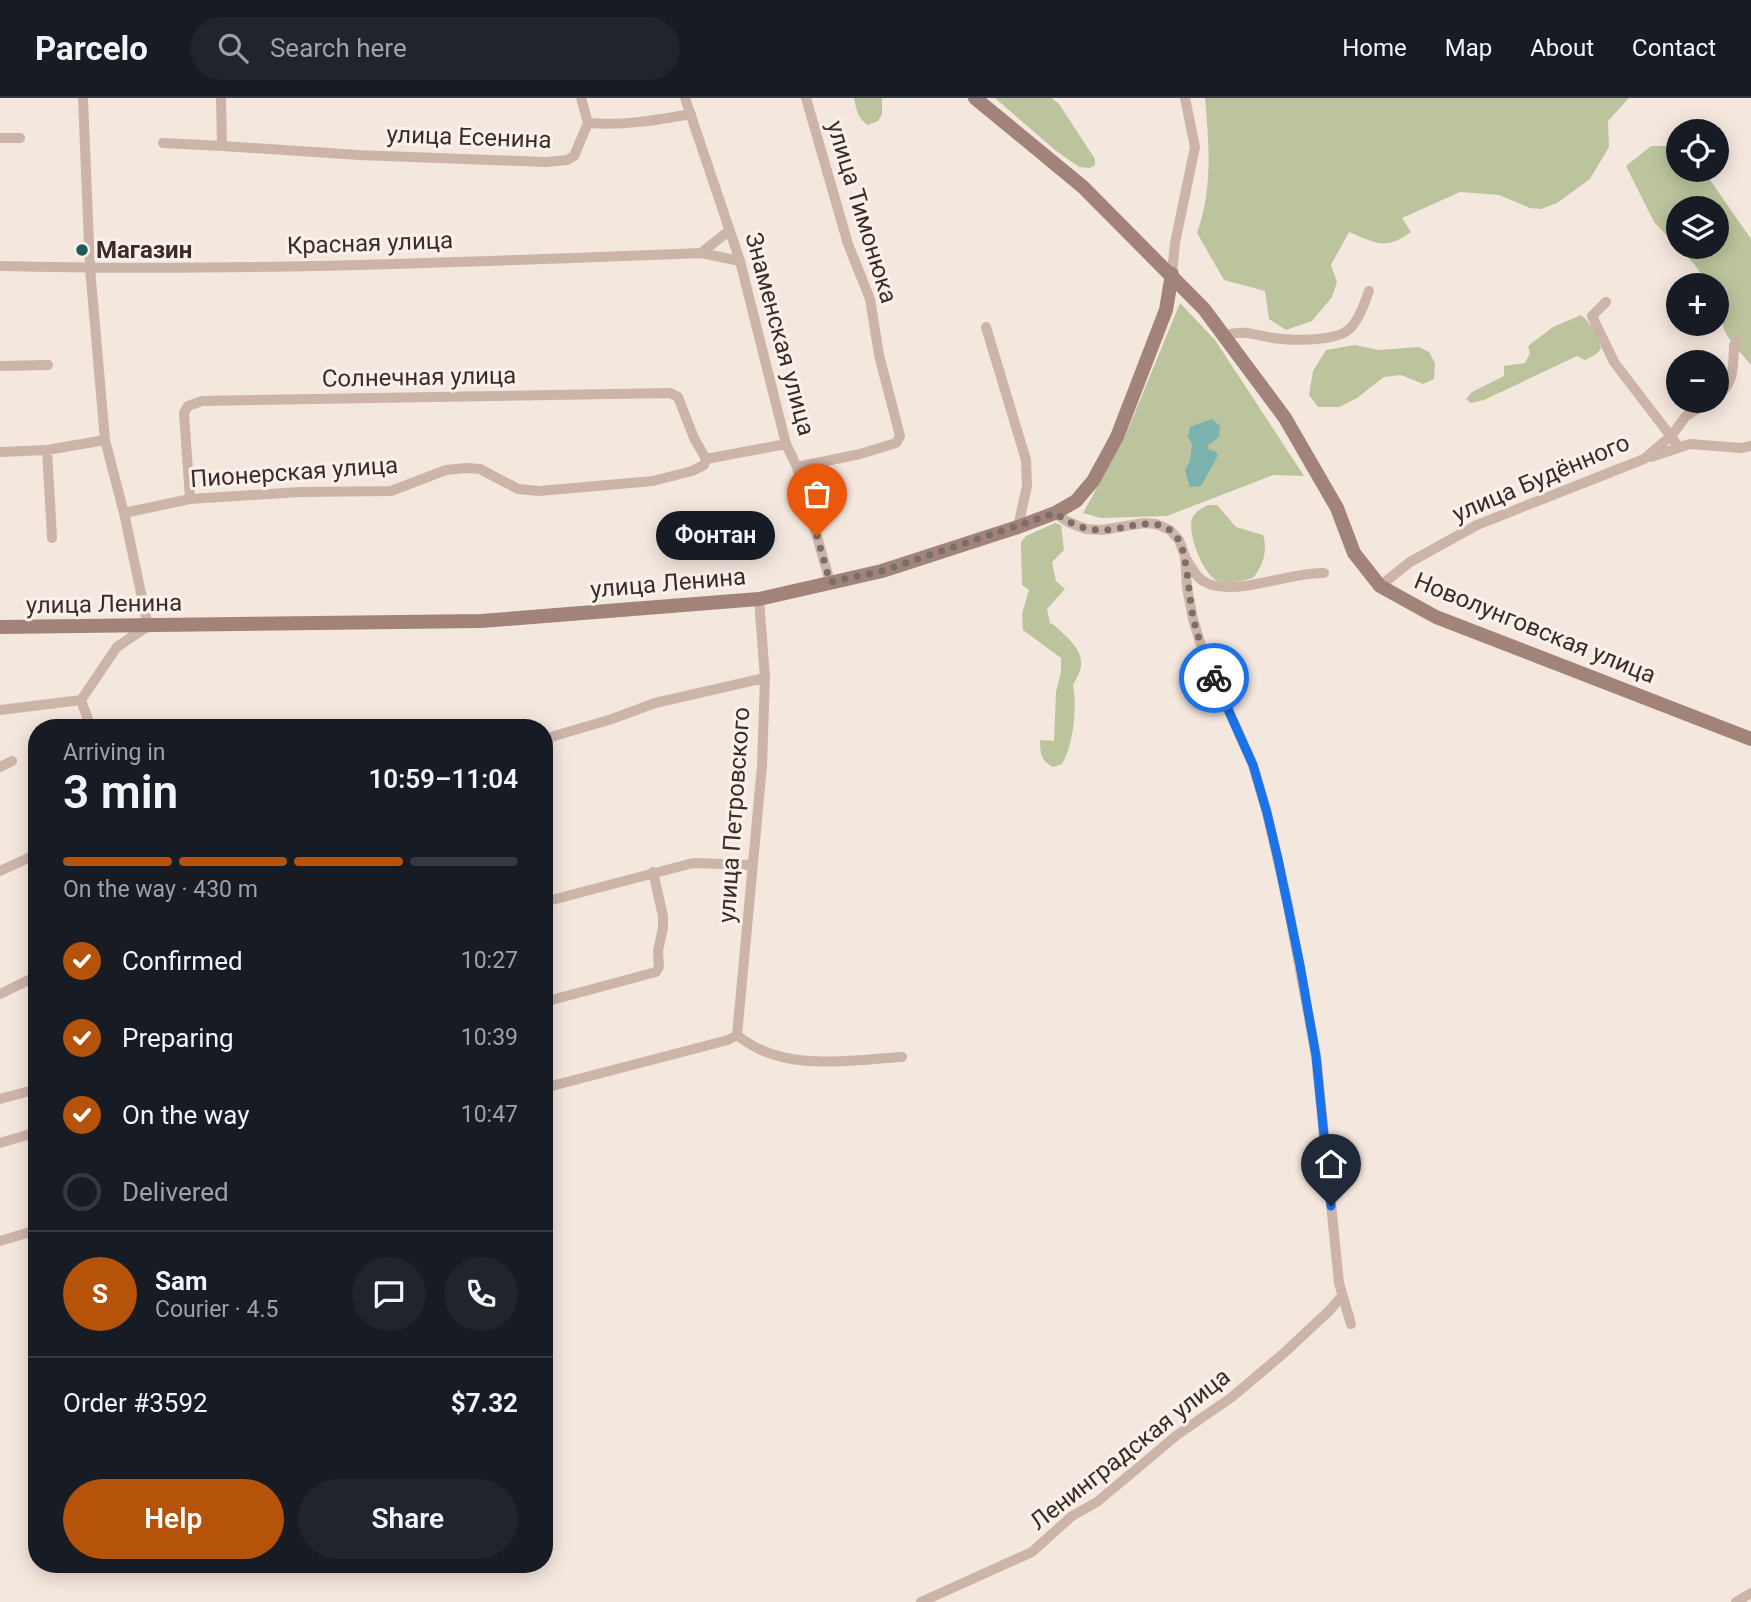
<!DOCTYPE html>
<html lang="en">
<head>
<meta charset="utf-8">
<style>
  body { margin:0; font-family:Roboto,sans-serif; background:#20242c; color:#f1f3f6; height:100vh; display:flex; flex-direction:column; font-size:26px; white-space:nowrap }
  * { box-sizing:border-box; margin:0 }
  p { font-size:23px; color:#9ea1a6 }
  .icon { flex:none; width:38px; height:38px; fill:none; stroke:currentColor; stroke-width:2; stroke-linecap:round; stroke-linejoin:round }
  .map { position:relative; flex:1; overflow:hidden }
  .details { position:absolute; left:28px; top:621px; width:525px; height:854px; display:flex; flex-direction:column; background:#171b24; border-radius:28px; box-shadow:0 4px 18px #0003 }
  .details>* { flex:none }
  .tools { position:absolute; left:1666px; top:21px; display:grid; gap:14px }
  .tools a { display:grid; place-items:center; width:63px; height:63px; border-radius:50%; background:#171b24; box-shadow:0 4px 18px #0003; font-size:35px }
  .pin { position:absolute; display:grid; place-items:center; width:60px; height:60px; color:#fff; margin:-72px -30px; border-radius:50% 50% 50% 0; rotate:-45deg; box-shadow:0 0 7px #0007 }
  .pin .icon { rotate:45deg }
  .courier { position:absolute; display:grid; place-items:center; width:70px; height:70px; margin:-35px; border:5px solid #1a73e8; border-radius:50%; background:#fff; color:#222; box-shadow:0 2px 9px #0007 }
  .bubble { position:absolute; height:49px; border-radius:24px; background:#171b24; box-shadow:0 4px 18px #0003; font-size:23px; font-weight:600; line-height:49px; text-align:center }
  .overview em { font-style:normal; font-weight:600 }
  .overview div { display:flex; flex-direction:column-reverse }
  .overview { display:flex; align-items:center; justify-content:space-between; height:119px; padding:0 35px }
  h1 { font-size:46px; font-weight:600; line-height:52px }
  .bar { display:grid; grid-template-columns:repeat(4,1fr); gap:10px 7px; align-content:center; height:84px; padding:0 35px }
  .bar i { height:9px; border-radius:5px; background:#363941 }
  .bar .current { background:#b45309 }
  .bar p { grid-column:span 4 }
  .line { display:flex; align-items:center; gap:18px; padding:0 35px; border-top:2px solid #363941 }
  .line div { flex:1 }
  .round { display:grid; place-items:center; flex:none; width:74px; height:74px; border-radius:37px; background:#20242c }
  ol { padding:0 35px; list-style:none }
  li { display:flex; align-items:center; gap:21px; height:77px }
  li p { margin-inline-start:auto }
  li .icon { padding:7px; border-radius:50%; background:#b45309; color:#fff; stroke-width:4 }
  li:last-child { color:#9ea1a6 }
  li i { width:38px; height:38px; border:4px solid #363941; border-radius:50% }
  .action { display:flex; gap:14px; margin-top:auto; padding:14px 35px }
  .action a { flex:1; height:80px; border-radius:42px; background:#b45309; color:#fff; font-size:28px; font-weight:600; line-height:80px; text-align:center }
  .action a+a { background:#20242c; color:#f1f3f6 }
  header { display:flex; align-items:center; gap:42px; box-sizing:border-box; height:98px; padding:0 35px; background:#171b24; border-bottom:2px solid #363941 }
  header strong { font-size:33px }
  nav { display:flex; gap:38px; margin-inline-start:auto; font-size:24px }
  .search { width:490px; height:63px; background:#20242c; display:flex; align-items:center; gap:18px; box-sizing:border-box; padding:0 24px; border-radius:38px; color:#9ea1a6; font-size:26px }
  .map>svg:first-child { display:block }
</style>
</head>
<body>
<header>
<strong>Parcelo</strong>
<div class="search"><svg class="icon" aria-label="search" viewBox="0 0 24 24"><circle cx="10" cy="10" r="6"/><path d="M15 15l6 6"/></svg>Search here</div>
<nav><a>Home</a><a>Map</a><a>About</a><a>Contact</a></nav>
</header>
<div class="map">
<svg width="1751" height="1504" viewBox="0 0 1751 1504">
  <rect width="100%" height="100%" fill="#f4e7de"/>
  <!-- green -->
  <path fill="#bcc49d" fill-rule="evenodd" d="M854 0H882V16L878 23 868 27C858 22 856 10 854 0Z
    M995 0H1052L1059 6 1095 61V67L1090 70 1079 69 1055 52Z
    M1205 0H1629L1608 23 1609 49 1590 81 1557 105 1541 111 1530 110 1499 97 1460 94 1402 120 1411 134C1385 153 1376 145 1349 134L1331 167 1337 184 1332 199 1312 223 1286 232 1269 221 1265 193 1224 182 1197 135C1213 90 1209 47 1205 0Z
    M1651 48H1678V72H1703L1751 141V267C1743 257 1728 243 1724 231 1720 220 1717 198 1717 187H1709L1694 166 1654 124 1626 68ZM1678 110H1717V149H1678Z
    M1180 205 1215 242 1304 378 1273 377 1167 418 1101 420 1083 415 1124 341Z
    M1581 217C1591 225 1598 238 1601 251L1595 257 1585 262 1577 258 1484 302 1471 305 1466 301 1472 294 1504 278V268L1525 265 1530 255 1528 248 1553 229Z
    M1355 247 1378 252 1419 249 1429 254 1435 265 1434 281 1423 286 1401 277 1384 279 1357 300 1339 309H1318L1309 297 1313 273 1326 252Z
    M1208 407H1217L1236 429 1263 437C1268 452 1263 468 1253 480 1244 482 1230 486 1220 484 1204 480 1187 436 1192 421 1195 413 1201 411 1208 407Z
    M1055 425 1061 427 1064 452 1052 464 1056 483 1065 491 1047 511 1050 525C1057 528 1062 535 1068 540 1084 557 1085 567 1073 587 1077 610 1074 645 1062 666L1053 669C1041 663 1040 655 1040 642L1054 643 1056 594 1061 574V560L1023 532 1022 516 1029 492 1022 487 1021 444 1026 438Z"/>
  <!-- water -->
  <path fill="#7bb2ad" d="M1212 321 1220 328 1219 339 1208 347 1209 352 1215 353 1218 357 1201 388 1190 389 1185 373 1190 362 1192 347 1188 338 1190 329Z"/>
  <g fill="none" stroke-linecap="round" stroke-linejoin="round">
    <!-- street -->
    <path stroke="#cdb4a9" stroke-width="10" d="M83 0 90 170 105 342 124 415 148 528 117 549 81 602 91 630
      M221 0 222 48 359 57 546 64 567 62 574 58 588 25C623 28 657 22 691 16
      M581 0 588 25
      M685 0 740 163 786 346 797 369 830 484
      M0 40H20
      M163 45 222 48
      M701 155 730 132
      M0 168C234 174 467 164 701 155L740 163
      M1172 176 1175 145 1195 49 1185 0
      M1606 204 1592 218 1614 264 1679 349
      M986 229 1026 362 1027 388 1018 429
      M1226 237C1242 232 1252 236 1268 239 1286 243 1334 244 1348 232 1359 223 1364 206 1369 193
      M0 268 48 267
      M1717 298C1735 286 1733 267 1734 247L1737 244
      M47 352 52 440
      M0 354 47 352 105 342
      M1651 359 1690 346 1741 350 1751 348
      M797 369 860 356 896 345 900 338 879 257 870 201 848 146 806 0
      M190 401 184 315 188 308 202 303 670 295 678 299 694 340 706 361
      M124 415 190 401 300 394 391 393 446 372 466 370 480 371 518 391 539 393 653 383 692 373 704 367 706 361 786 346
      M1055 415 1068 424 1086 431 1102 432 1144 425 1156 426 1170 432 1179 442 1185 458 1187 489 1193 521 1204 557 1253 667 1267 715 1288 807 1316 958 1339 1185 1351 1226
      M1185 459C1190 467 1196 480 1205 484 1233 500 1292 473 1324 475
      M1380 488 1410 464 1477 427 1644 361 1672 337 1686 318 1710 303
      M0 612 81 602
      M544 641 612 621 655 605 765 580
      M0 669 12 663
      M0 773 37 756
      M544 804 693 765 752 767
      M0 896 37 878
      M544 904 656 874 659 869 658 853 663 830V818L653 774
      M737 937C783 975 847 962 902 959
      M544 990 728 942 737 937 762 668 765 580 759 501
      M0 1001 37 991
      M0 1045 37 1034
      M0 1143 37 1132
      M921 1504 1032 1454 1072 1418 1097 1404 1177 1337 1232 1299 1284 1255 1329 1213 1342 1198
      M1736 1504 1751 1495"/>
    <!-- secondary -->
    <path stroke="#a1837a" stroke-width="14" d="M975 0 1083 89 1204 211 1285 320 1337 410 1354 455 1380 488 1436 519 1751 641
      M0 529 481 523 759 501 882 473 1018 429 1055 415 1076 403 1093 383 1117 339 1166 212 1172 176"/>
  </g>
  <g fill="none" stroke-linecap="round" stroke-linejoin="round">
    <!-- done -->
    <path stroke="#7b6d68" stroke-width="7" stroke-dasharray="0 12.6" d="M817 438 830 484 882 473 1055 415C1069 425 1085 433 1104 432 1130 431 1160 414 1178 441 1187 453 1189 501 1193 519 1198 540 1205 560 1214 580"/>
    <!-- route -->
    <path stroke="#1a73e8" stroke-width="9" d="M1214 580 1253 667 1267 715 1278 761 1300 867 1316 958 1331 1108"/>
  </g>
  <!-- markers -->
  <circle fill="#1c5d59" stroke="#fbf1eb" stroke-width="2.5" cx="82" cy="152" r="7"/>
  <g text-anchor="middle" stroke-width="6" stroke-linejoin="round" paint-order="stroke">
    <!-- street labels -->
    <g font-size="24" fill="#3a2c29" stroke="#fbf1eb">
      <text transform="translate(469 39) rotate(2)" y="8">улица Есенина</text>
      <text transform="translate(862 114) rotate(73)" y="8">улица Тимонюка</text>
      <text transform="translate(370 145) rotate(-2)" y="8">Красная улица</text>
      <text transform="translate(780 236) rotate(75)" y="8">Знаменская улица</text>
      <text transform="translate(419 279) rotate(-1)" y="8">Солнечная улица</text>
      <text transform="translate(294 374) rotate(-4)" y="8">Пионерская улица</text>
      <text transform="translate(1541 380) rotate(-23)" y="8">улица Будённого</text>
      <text transform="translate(668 485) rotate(-5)" y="8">улица Ленина</text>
      <text transform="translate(104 506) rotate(-1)" y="8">улица Ленина</text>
      <text transform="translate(1535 530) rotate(22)" y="8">Новолунговская улица</text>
      <text transform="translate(734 717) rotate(-86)" y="8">улица Петровского</text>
      <text transform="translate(1130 1351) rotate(-38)" y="8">Ленинградская улица</text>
    </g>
    <!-- poi labels -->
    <g font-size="24" font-weight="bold" fill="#3a2c29" stroke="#fbf1eb" text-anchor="start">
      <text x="96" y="160">Магазин</text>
    </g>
  </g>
</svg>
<div class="tools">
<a><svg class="icon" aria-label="locate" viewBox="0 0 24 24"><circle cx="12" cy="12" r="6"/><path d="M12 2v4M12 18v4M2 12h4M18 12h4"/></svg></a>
<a><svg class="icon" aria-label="layers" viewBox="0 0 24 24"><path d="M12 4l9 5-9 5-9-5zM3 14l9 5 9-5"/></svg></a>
<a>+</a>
<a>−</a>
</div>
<div class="pin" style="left:817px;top:438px;background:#ea580c"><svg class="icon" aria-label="bag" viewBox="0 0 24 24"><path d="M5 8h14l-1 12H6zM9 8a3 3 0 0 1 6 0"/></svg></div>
<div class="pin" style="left:1331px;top:1108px;background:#1f2937"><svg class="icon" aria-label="home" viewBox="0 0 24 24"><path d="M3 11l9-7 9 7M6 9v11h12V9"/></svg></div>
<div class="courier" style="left:1214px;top:580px"><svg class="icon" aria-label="bike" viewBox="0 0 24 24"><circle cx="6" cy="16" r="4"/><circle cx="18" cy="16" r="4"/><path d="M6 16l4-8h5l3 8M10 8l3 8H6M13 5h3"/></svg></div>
<div class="bubble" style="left:656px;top:413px;width:119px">Фонтан</div>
<section class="details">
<div class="overview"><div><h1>3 min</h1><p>Arriving in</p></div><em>10:59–11:04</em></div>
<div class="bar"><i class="current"></i><i class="current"></i><i class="current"></i><i></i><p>On the way · 430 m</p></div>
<ol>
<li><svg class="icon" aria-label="check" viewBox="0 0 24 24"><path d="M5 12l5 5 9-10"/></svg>Confirmed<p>10:27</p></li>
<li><svg class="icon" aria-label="check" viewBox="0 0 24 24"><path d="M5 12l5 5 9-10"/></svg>Preparing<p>10:39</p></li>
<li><svg class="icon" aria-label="check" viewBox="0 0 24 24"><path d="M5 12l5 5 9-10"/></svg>On the way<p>10:47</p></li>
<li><i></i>Delivered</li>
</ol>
<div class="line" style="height:126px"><b class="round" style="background:#b45309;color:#fff">S</b><div><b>Sam</b><p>Courier · 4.5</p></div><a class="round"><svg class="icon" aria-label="chat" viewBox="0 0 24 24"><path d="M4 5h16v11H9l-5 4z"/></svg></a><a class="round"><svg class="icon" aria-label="phone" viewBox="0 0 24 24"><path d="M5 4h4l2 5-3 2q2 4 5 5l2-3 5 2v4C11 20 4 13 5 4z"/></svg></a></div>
<div class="line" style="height:91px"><div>Order #3592</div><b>$7.32</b></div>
<div class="action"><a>Help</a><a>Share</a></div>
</section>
</div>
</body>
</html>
